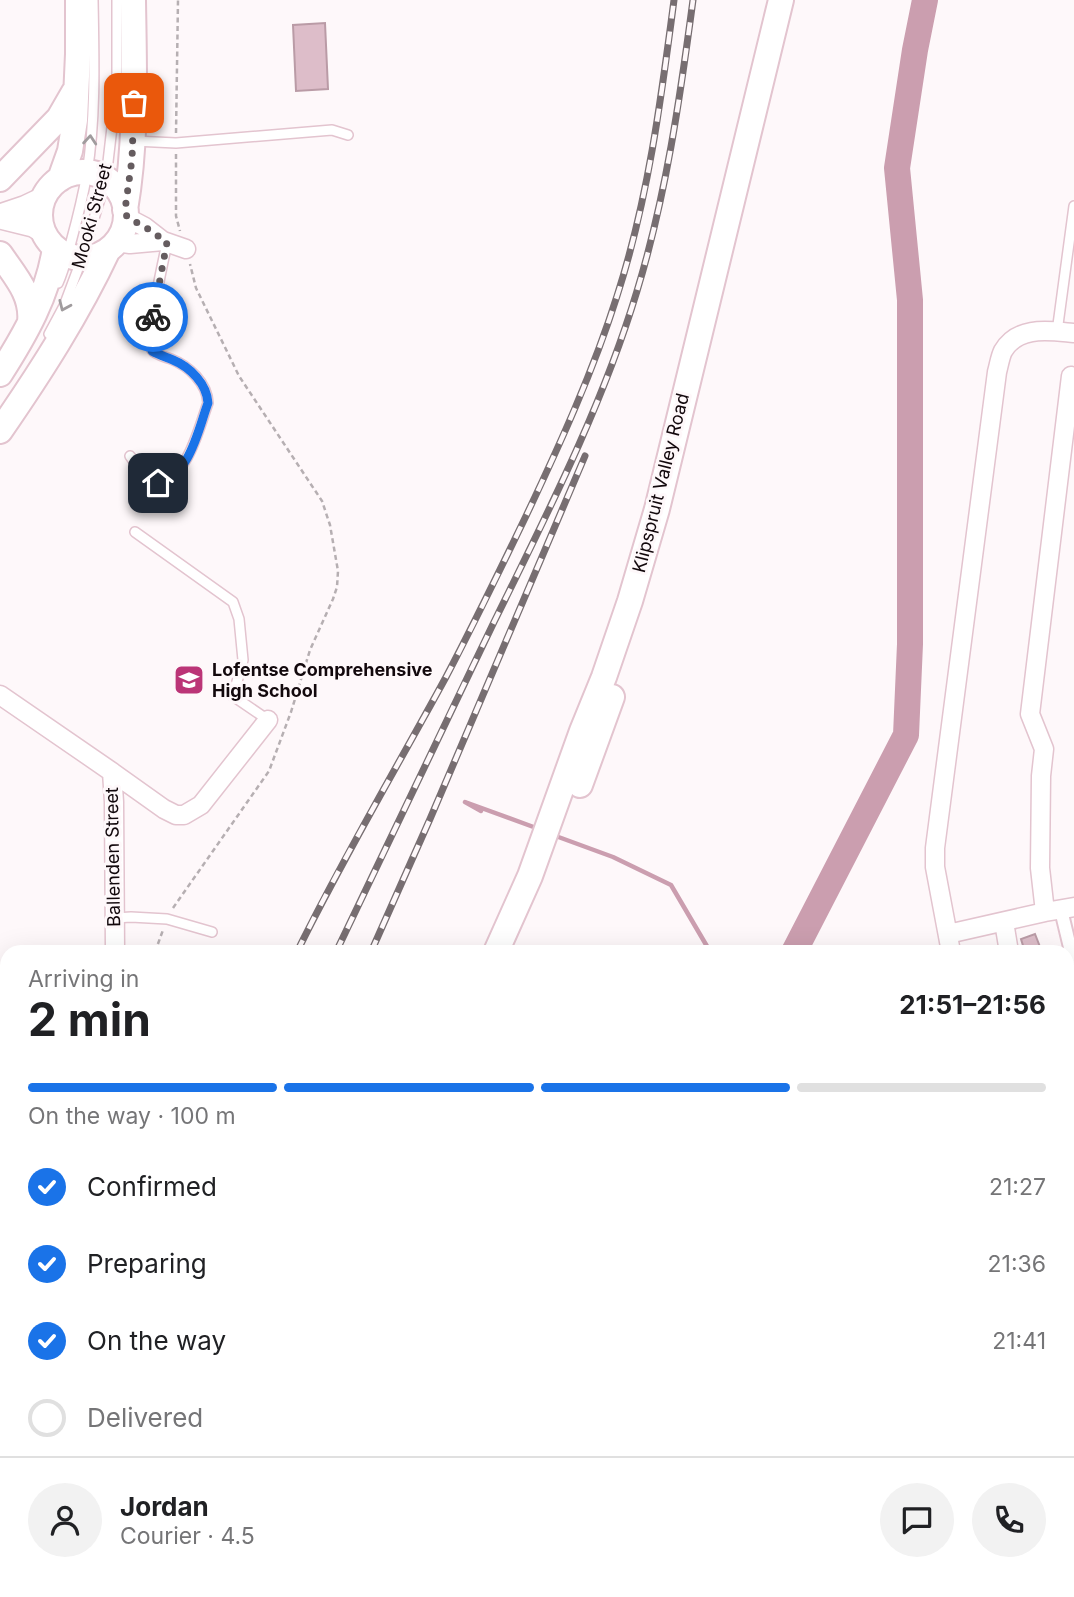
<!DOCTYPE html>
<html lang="en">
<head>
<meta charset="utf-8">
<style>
  body { margin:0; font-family:Inter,sans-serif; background:#f2f2f2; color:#202124; height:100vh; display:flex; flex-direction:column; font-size:26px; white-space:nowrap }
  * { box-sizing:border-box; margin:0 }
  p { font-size:23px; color:#757577 }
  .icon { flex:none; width:38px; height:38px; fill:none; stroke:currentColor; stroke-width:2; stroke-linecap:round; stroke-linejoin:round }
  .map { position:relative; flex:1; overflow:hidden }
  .details { position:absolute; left:0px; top:945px; width:1074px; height:653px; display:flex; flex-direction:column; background:#fff; border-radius:21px 21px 0 0; box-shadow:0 7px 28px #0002 }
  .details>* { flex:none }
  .pin { position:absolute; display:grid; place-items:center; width:60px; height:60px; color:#fff; margin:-30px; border-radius:14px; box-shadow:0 4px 10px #0006 }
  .courier { position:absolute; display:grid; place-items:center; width:70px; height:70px; margin:-35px; border:5px solid #1a73e8; border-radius:50%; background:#fff; color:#222; box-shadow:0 2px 9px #0007 }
  .headline em { font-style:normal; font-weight:700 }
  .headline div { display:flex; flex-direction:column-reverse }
  .headline { display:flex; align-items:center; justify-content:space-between; height:119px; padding:0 28px }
  h1 { font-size:46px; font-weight:700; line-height:52px }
  .bar { display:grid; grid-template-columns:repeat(4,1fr); gap:10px 7px; align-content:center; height:84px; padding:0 28px }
  .bar i { height:9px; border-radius:5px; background:#e0e0e0 }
  .bar .active { background:#1a73e8 }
  .bar p { grid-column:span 4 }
  .line { display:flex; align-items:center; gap:18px; padding:0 28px; border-top:2px solid #e0e0e0 }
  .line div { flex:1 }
  .round { display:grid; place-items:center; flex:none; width:74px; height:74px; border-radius:37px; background:#f2f2f2 }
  ol { padding:0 28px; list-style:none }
  li { display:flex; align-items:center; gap:21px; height:77px }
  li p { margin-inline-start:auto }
  li .icon { padding:7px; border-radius:50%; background:#1a73e8; color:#fff; stroke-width:4 }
  li:last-child { color:#757577 }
  li i { width:38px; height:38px; border:4px solid #e0e0e0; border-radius:50% }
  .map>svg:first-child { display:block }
</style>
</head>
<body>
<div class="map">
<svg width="1074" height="1597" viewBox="0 0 1074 1597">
  <rect width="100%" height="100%" fill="#fef8fa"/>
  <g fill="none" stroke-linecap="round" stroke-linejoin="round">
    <!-- stream -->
    <path stroke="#cb9eaf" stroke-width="4.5" d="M481 811 465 802 539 829
      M553 835 613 857 671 885 708 948 713 952
      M767 1591 770 1597"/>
    <!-- river -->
    <path stroke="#cb9eaf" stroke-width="26" d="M794 952 906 735 910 644V300L897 168 915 50 925 0
      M678 1597 681 1591"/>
  </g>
  <!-- building -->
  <path fill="#ddbdc9" stroke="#ba9ba6" stroke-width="2" d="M325 23 328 89 296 91 293 25Z
    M1035 934 1042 952H1025L1021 939Z"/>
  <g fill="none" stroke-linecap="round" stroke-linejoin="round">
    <!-- service casing -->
    <g stroke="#e3c4cf" stroke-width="12">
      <path id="service" d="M134 141 176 143 332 130 348 135
        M58 283C64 270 67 256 71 242 77 220 83 196 87 173 96 118 94 56 93 0
        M1057 332 1074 206
        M49 334 64 306 82 258 106 179 117 84V0
        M130 456 144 475 158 483C189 475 198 430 208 403 207 383 189 366 171 359 166 357 155 355 152 350 145 338 164 260 167 242
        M135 532 233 602 239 619 243 660 233 696 268 720
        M115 918 131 917 167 919 212 932
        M1068 1240 1074 1244"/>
    </g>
    <!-- pedestrian casing -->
    <g stroke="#e3c4cf" stroke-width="16">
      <path id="pedestrian" d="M1061 910 1074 964"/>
    </g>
    <!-- minor casing -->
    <g stroke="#e3c4cf" stroke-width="21">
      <path id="minor" d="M126 217 145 227 163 241 186 249
        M116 242 130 244 163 241
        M0 695 112 772 114 802 115 952
        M112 772 164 809 176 815H184L201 805 268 720
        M1045 912 1040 868 1041 776 1044 749 1030 714 1071 376
        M1004 922 1009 952
        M948 934 1045 912 1074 907
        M951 952 935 867V848L997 372C999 365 1000 357 1003 351 1018 325 1050 331 1074 333
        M1068 1076 1074 1083
        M1068 1407 1074 1411
        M0 1431 7 1432
        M8 1597 9 1591"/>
    </g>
    <!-- tertiary casing -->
    <g stroke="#e3c4cf" stroke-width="24">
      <path id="tertiary" d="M0 215 24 207 43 198
        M0 218 33 226 43 232"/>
    </g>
    <!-- secondary casing -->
    <g stroke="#e3c4cf" stroke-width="28">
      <path id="secondary" d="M40 215a43 43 0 1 1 86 0a43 43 0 1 1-86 0Z
        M0 179 59 118 74 92
        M60 179 70 151 75 120 78 54V0
        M125 210C137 141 134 70 133 0
        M0 254C15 276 33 295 30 322
        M0 374C25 335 48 295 55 248
        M0 431C40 373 78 314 108 250
        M580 785 612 697
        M496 952 530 876 582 731 604 677 630 601 657 509 781 0
        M0 1309 7 1310
        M0 1343 7 1345
        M1068 1529 1074 1530
        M1068 1560 1074 1561
        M313 1591V1597
        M344 1591 345 1597"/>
    </g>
    <!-- path -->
    <path stroke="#b6afb2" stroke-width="2.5" stroke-dasharray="5 3.5" stroke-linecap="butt" d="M176 133 178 0
      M176 154V216L180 231
      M173 908 269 771 291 712 310 650 333 599 337 587 338 571 330 525 322 501 239 376 196 288 190 264
      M155 952 163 930
      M0 1260 7 1261"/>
    <!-- service -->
    <use href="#service" stroke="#fff" stroke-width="9"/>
    <!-- pedestrian -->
    <use href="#pedestrian" stroke="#fff" stroke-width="12"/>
    <!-- minor -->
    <use href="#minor" stroke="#fff" stroke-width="18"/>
    <!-- tertiary -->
    <use href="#tertiary" stroke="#fff" stroke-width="21"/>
    <!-- secondary -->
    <use href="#secondary" stroke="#fff" stroke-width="24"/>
    <!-- rail casing -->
    <g stroke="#776e71" stroke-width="7">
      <path id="rail" d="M297 952C343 858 396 769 446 677 474 624 500 570 526 516 560 444 593 372 617 296 648 200 661 100 674 0
        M336 952C389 842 441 732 494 622 547 514 602 407 637 291 666 196 680 98 693 0
        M371 952 430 819 585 456
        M71 1597 72 1591
        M93 1597 95 1591"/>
    </g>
    <!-- rail -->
    <use href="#rail" stroke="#fef8fa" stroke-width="4.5" stroke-dasharray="13" stroke-linecap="butt"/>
  </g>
  <!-- one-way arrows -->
  <defs><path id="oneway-chevron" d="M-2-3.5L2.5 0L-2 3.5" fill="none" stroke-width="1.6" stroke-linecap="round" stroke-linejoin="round" transform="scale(1.75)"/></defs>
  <g stroke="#a09c9e">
    <use href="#oneway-chevron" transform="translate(90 140) rotate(-85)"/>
    <use href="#oneway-chevron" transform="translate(64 306) rotate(114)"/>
  </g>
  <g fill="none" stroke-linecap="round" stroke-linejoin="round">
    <!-- done -->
    <path stroke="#655c5f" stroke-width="7" stroke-dasharray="0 12.6" d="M134 103 132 159 125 210 127 217 145 227 167 242 153 317"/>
    <!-- route -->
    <path stroke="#1a73e8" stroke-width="9" d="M153 317 151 327 152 351C159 355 166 357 173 360 190 367 207 384 208 403 198 430 190 475 158 483"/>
  </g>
  <!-- icons -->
  <defs>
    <g id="school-square" transform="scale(1.575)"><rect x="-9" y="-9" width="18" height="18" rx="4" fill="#bb3577" stroke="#fef8fa"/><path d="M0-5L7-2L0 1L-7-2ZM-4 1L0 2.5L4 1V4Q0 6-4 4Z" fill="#fff"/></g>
  </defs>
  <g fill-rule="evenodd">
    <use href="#school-square" x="189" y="680"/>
  </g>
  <g text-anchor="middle" stroke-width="6" stroke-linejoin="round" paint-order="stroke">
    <!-- street labels -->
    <g font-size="18" fill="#12080c" stroke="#fef8fa">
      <text transform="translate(92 216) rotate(-75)" y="6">Mooki Street</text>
      <text transform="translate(661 483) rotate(-76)" y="6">Klipspruit Valley Road</text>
      <text transform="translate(113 857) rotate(-91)" y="6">Ballenden Street</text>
    </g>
    <!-- poi labels -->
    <g font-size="18" font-weight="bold" fill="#12080c" stroke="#fef8fa" text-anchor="start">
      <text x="212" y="676">Lofentse Comprehensive<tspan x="212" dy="21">High School</tspan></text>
    </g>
  </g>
</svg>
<div class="pin" style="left:134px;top:103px;background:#ea580c"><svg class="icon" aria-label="bag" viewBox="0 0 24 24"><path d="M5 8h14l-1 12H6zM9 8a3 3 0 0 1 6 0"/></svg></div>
<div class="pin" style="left:158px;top:483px;background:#1f2937"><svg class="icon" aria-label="home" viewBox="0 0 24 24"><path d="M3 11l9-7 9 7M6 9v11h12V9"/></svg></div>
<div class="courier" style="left:153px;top:317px"><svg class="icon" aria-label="bike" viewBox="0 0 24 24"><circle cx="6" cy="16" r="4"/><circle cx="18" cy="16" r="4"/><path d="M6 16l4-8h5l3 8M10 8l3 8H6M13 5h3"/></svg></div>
<section class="details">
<div class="headline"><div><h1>2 min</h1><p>Arriving in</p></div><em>21:51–21:56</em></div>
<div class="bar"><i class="active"></i><i class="active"></i><i class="active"></i><i></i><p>On the way · 100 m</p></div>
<ol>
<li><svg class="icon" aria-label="check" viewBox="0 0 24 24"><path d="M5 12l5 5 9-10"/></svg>Confirmed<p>21:27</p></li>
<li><svg class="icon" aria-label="check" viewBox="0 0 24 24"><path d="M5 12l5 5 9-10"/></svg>Preparing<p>21:36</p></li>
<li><svg class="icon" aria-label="check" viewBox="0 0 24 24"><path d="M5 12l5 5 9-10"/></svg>On the way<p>21:41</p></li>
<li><i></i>Delivered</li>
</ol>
<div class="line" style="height:126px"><a class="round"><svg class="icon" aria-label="person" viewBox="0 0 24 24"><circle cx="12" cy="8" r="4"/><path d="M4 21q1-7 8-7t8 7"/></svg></a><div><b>Jordan</b><p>Courier · 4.5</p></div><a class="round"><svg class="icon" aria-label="chat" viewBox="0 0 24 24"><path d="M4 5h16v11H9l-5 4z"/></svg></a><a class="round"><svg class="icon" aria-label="phone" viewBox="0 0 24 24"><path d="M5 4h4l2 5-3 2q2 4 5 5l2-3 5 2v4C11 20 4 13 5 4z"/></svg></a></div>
</section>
</div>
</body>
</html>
